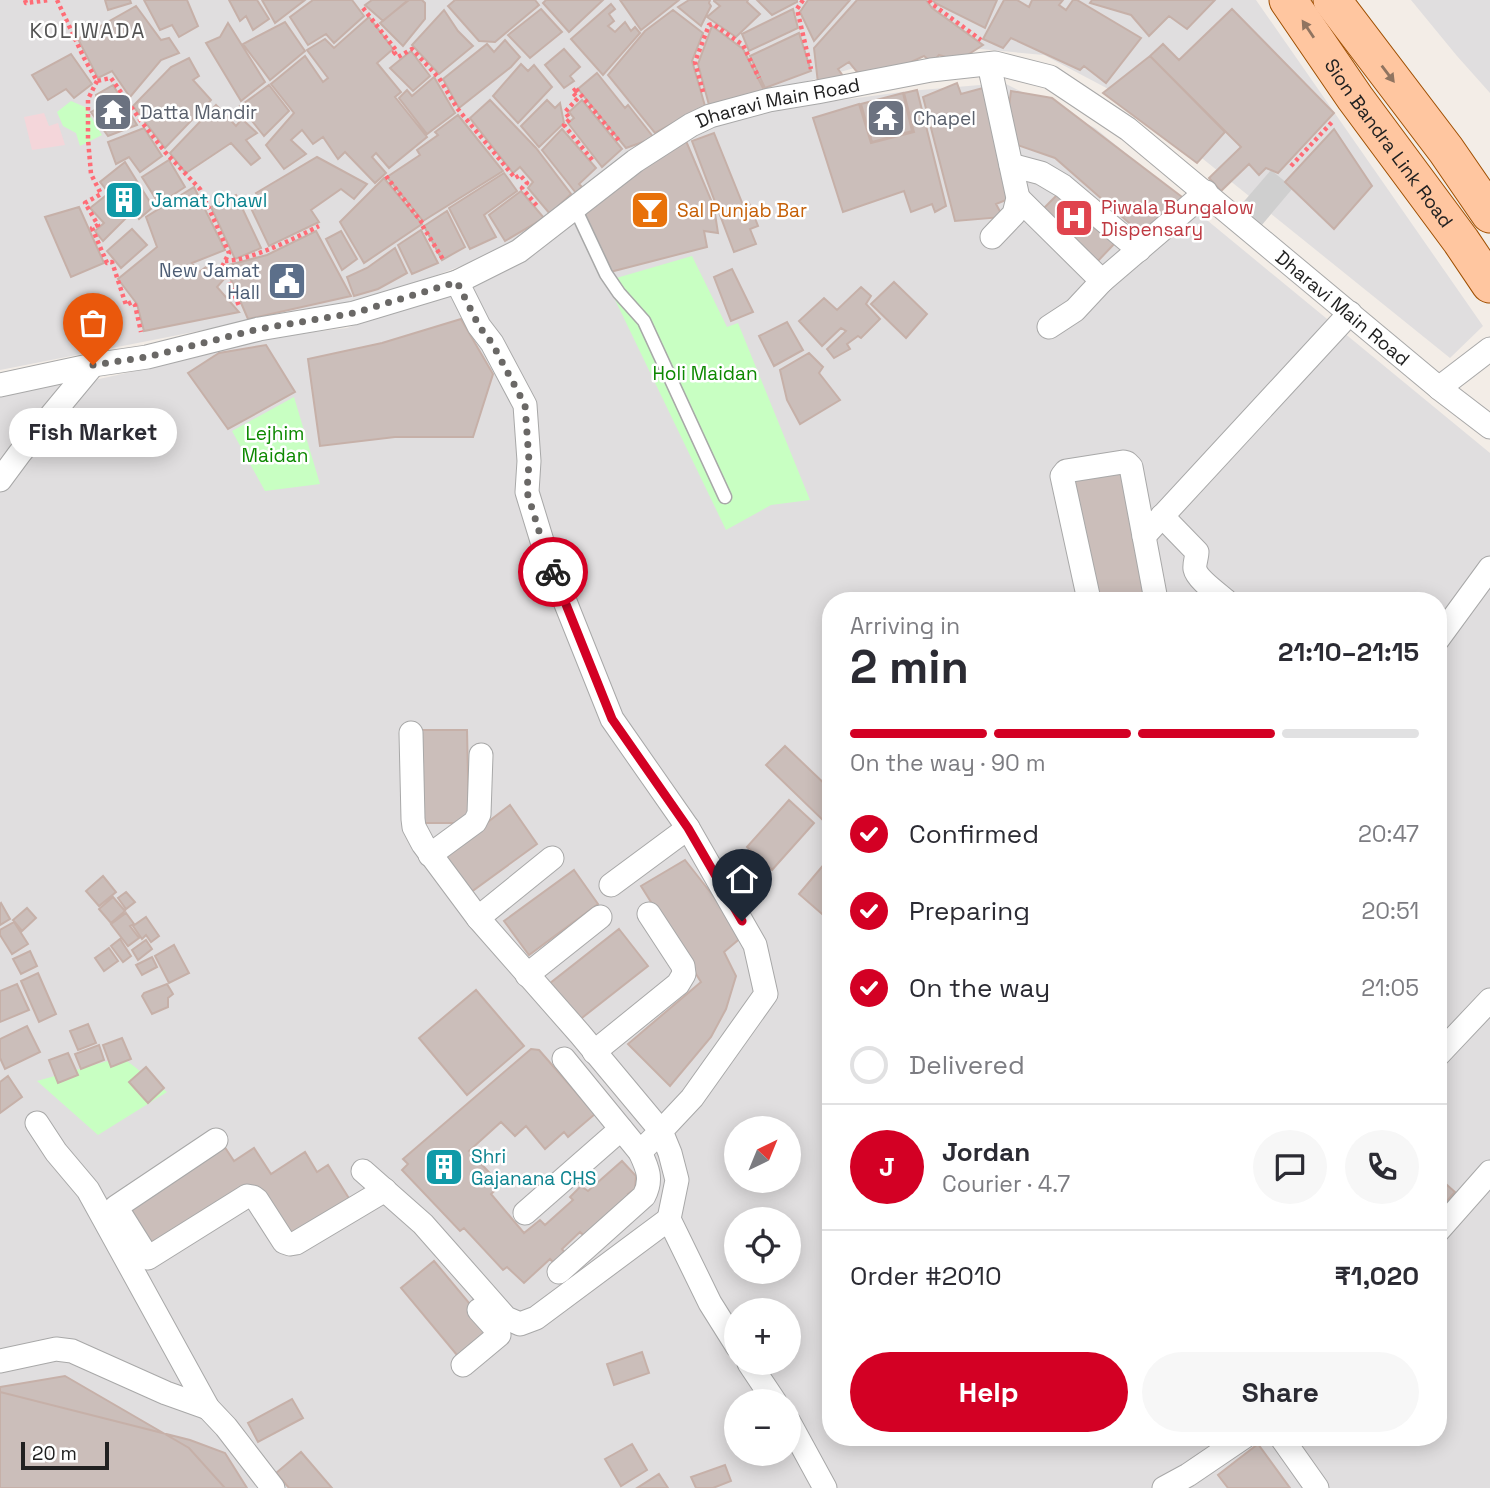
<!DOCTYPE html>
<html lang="en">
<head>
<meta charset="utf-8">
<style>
  body { margin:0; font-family:"Space Grotesk",sans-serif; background:#f7f7f7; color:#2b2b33; height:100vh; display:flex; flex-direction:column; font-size:26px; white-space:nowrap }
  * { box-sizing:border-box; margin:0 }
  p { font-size:23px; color:#7c7c81 }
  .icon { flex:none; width:38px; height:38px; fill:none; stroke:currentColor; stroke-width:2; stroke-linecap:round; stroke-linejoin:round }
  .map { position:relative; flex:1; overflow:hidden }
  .panel { position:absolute; left:822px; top:592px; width:625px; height:854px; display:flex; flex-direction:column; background:#fff; border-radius:28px; box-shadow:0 4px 18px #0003 }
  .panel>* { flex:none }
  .needle { width:46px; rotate:43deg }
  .controls { position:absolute; left:724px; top:1116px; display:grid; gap:14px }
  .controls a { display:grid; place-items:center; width:77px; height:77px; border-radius:50%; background:#fff; box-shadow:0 4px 18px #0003; font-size:35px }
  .scale { position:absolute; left:21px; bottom:18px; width:88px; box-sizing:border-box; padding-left:7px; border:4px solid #212121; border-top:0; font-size:19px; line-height:24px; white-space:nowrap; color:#212121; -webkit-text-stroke:5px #fff; paint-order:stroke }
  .pin { position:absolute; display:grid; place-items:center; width:60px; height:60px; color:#fff; margin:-72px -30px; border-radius:50% 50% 50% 0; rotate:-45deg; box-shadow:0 0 7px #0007 }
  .pin .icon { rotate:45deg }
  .courier { position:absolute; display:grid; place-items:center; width:70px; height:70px; margin:-35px; border:5px solid #d30024; border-radius:50%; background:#fff; color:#222; box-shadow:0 2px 9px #0007 }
  .bubble { position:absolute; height:49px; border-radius:24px; background:#fff; box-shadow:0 4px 18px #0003; font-size:23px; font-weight:800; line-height:49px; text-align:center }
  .overview em { font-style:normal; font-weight:800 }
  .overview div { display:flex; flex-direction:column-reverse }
  .overview { display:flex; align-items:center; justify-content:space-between; height:119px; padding:0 28px }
  h1 { font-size:46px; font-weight:800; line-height:52px }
  .bar { display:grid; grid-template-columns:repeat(4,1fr); gap:10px 7px; align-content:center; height:84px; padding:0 28px }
  .bar i { height:9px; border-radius:5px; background:#e1e1e2 }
  .bar .selected { background:#d30024 }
  .bar p { grid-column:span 4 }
  .line { display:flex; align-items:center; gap:18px; padding:0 28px; border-top:2px solid #e1e1e2 }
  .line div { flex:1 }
  .round { display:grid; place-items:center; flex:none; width:74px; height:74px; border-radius:37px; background:#f7f7f7 }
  ol { padding:0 28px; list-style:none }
  li { display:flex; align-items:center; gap:21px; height:77px }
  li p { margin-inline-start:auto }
  li .icon { padding:7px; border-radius:50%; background:#d30024; color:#fff; stroke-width:4 }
  li:last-child { color:#7c7c81 }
  li i { width:38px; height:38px; border:4px solid #e1e1e2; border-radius:50% }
  .primary-button { display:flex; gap:14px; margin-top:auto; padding:14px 28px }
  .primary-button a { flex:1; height:80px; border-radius:42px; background:#d30024; color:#fff; font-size:28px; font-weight:800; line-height:80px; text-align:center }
  .primary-button a+a { background:#f7f7f7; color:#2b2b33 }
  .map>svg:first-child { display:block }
</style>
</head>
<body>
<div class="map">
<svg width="1490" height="1488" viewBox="0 0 1490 1488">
  <rect width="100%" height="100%" fill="#f3ede7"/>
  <!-- residential -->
  <path fill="#e0dedf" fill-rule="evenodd" d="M0 0H1256L1483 326 1450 358 1131 101 1044 55 936 45 702 111 507 249 383 295 0 370Z
    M1411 0H1490V93L1457 56Z
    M1004 83 1095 128 1490 453V1488H0V490L90 381 194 358 263 338 347 328 479 278 690 133 768 110 909 91ZM831 600H1438V1437H831ZM737 1129H789V1181H737ZM737 1220H789V1272H737ZM737 1311H789V1363H737ZM737 1402H789V1454H737Z
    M76 375 0 469V396Z"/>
  <!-- commercial -->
  <path fill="#f4d6da" d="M44 113 49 126 58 123 65 145 32 150 24 117Z"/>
  <!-- religious -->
  <path fill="#cfcfcf" d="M1271 170 1293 188 1261 226 1240 206Z"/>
  <!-- park -->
  <path fill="#c8ffc2" d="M71 101 85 107 102 135 80 146 76 133 63 126 57 112Z
    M692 256 727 327 738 323 810 500 771 505 726 530 606 281Z
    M294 397 320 484 265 491 232 431Z
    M122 1057 167 1092 98 1135 37 1081Z"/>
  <!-- building -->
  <path fill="#cbbeba" stroke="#c6b0a8" stroke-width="2" d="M105 0H130L131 3 108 10Z
    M144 0H187L198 26 179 37 172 25 160 30Z
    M229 0H257L269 19 253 30 246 16 240 21Z
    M262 0H305L275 23Z
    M313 0H352L364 16 334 43 326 34 308 45 290 17Z
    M372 0H408L383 21 365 5Z
    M409 0H422L425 3V19L403 46 380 23Z
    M455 0H535L539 5 495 42 479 41 448 6Z
    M546 0H603L569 32 543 3Z
    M620 0H679L641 30Z
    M689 0H710L709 3 711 6 701 26 678 7Z
    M714 0H748L747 2 760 14 736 37 707 17 720 6 714 1Z
    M757 0H797V2L772 15Z
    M808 0H850L814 41 800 12Z
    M857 0H926L932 8 983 45 958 61 939 55 932 63 924 56 866 83 849 62 838 69 843 76 818 83 814 48Z
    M933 0H997L985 28 935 3Z
    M1004 0H1017L1029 7 1032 0H1063L1059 5 1066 10 1073 0H1077L1141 38 1106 83 1084 66 1080 70 1011 38 1003 48 983 39Z
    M1092 0H1215L1187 29 1169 16 1149 36 1131 15 1090 3Z
    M611 4 615 9 609 14 614 21 608 26 615 32 625 22 631 31 635 27 640 33 603 75 571 39Z
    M136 6 161 40 169 38 179 53 161 60 130 97 112 71 98 78 78 39Z
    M541 9 562 32 530 58 508 35Z
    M793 9 798 28 749 51 742 34Z
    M1232 9 1334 113 1278 173 1266 168 1259 175 1249 164 1221 191 1209 178 1241 147 1150 56 1163 44 1179 60Z
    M444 10 458 31 473 46 439 74 412 45Z
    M673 10 703 33 692 61 705 106 655 133 608 75 645 31Z
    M369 17 393 49 377 63 401 92 395 97 427 137 389 168 376 153 372 157 386 173 375 183 345 152 338 159 323 137 313 144 302 130 291 140 306 154 284 169 266 145 294 113 271 84 305 56 323 82 328 78 307 50 325 39 334 48Z
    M285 22 305 51 270 80 243 44Z
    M228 23 265 82 241 101 206 43 220 37Z
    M712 26 743 49 764 90 709 105 698 64Z
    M799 33 811 71 765 88 750 56Z
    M505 40 520 57 511 67 459 108 443 79 487 44 494 52Z
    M564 49 580 67 570 76 574 81 564 88 545 65Z
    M411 51 430 76 413 91 390 68Z
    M71 54 92 84 74 98 66 89 48 100 32 75Z
    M1150 56 1225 132 1197 163 1103 93Z
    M189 58 199 76 193 80 211 100 165 148 133 106 171 67Z
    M521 64 528 71 534 65 552 87 518 123 493 96Z
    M597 73 625 108 628 105 654 138 626 148 578 89Z
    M434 77 455 113 427 134 399 98 407 90 412 96Z
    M957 83 961 94 983 88 1011 198 996 204 1003 217 955 221 923 97Z
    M113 85 137 125 108 136 91 112 100 107 96 95Z
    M269 85 289 111 264 136 240 106Z
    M917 90 946 206 935 212 932 204 911 212 904 191 843 212 813 118 859 104 871 143 914 132 904 93Z
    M1011 91 1052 98 1186 200 1144 236 1055 158 1009 142 1008 115Z
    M903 93 912 131 872 142 861 104Z
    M490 100 536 148 571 194 550 214 528 188 533 182 520 167 513 173 470 118Z
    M547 100 555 108 560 103 564 123 539 147 521 126Z
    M582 100 622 149 602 167 568 123 574 118 569 112Z
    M216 105 236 126 242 119 257 133 246 140 260 158 251 165 231 143 186 173 170 153Z
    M458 115 503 171 423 221 387 177 420 155 417 150 438 135 435 132Z
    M144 128 162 156 140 172 129 157 116 164 108 142Z
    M562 129 596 168 579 184 582 187 576 193 542 150Z
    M1334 129 1372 186 1334 229 1285 182Z
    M714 133 743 205 749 203 758 226 750 229 756 244 734 252 692 141Z
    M686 141 714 207 718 233 704 231 707 247 610 272 581 213 649 160Z
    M317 157 367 184 354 199 341 189 311 210 319 222 269 246 250 206 261 202 256 193Z
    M169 160 185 187 159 204 142 177Z
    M125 162 153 207 139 219 133 211 103 241 95 231 104 223 90 208 109 193 100 182Z
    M504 173 517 191 484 215 496 237 470 249 449 208Z
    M384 178 422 224 364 263 340 222Z
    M194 187 225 250 192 263 199 272 213 262 225 278 217 287 239 312 144 331 137 304 118 279 157 247 146 217Z
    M1063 189 1117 241 1095 264 1040 212Z
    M521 191 544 218 505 241 489 215Z
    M236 195 261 248 235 259 211 207Z
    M79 207 104 263 71 277 45 217Z
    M447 211 465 247 442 260 424 226Z
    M132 229 147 245 121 268 107 251Z
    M421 230 438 263 412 274 398 245Z
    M316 231 351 296 248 319 225 266 267 255Z
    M341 231 357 259 342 270 326 239Z
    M395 248 407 273 378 289 354 296 347 277 367 268Z
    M732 269 753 312 731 321 714 277Z
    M894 282 927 314 906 338 871 304Z
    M861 287 871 296 866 304 880 319 861 338 858 336 847 344 850 349 834 358 827 349 846 331 841 328 822 346 799 321 824 298 837 310Z
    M461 319 493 374 473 437H395L320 446 308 359 382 343Z
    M787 322 803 350 774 366 759 336Z
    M266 345 295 392 228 429 188 373 219 353Z
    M809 353 823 367 819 373 840 400 800 424 787 400 780 370Z
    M1124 467 1152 600H1094L1069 478Z
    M418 730H467L469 823H417Z
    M785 746 831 790V828L766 765Z
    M789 800 814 823 772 870 747 847Z
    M510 805 537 844 467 895 441 858Z
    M831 856V917L829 920 799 894Z
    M685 860 744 935 724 952 736 976 726 1009 711 1037 670 1086 628 1044 701 982 641 886Z
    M574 870 598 904 529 955 504 921Z
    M103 876 116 892 99 906 86 891Z
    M126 892 135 902 126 909 118 898Z
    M113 897 125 911 111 923 99 909Z
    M1 903 10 919 0 925V904Z
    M27 908 36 918 22 931 13 920Z
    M126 913 134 924 130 926 139 938 128 946 111 924Z
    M146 917 159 936 151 942 146 935 142 939 133 926Z
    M14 922 28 944 12 954 0 935V930Z
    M619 929 648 966 578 1021 549 984Z
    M120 939 131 956 123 962 111 946Z
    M146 940 152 949 138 960 132 950Z
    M174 945 189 973 169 983 155 956Z
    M109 948 118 961 104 971 95 958Z
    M30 951 37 966 21 974 13 959Z
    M152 957 157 967 142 975 136 965Z
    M38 973 56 1014 39 1022 21 981Z
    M17 984 29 1010 0 1022V991Z
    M167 984 173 994 168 998V1007L152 1014 142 996 144 993Z
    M476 990 524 1046 467 1095 419 1038Z
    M88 1024 96 1043 78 1050 70 1031Z
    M27 1026 40 1052 5 1069 0 1058V1039Z
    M122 1038 131 1059 111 1067 103 1045Z
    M99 1045 104 1060 81 1069 75 1054Z
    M531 1049 539 1050 595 1114 568 1137 564 1132 545 1149 526 1126 515 1136 501 1122 469 1151 501 1185 491 1194 524 1233 540 1220 545 1225 573 1200 570 1197 581 1186 588 1191 622 1161 636 1176 635 1189 628 1194 631 1198 584 1236 580 1232 562 1249 566 1254 555 1264 550 1259 524 1283 507 1267 503 1270 464 1228 460 1231 402 1170 408 1164 403 1159Z
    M68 1053 78 1075 58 1083 49 1060Z
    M146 1067 164 1088 148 1103 129 1082Z
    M8 1076 22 1097 0 1113V1082Z
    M222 1143 234 1161 254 1148 271 1174 305 1152 317 1172 328 1165 350 1200 286 1240 252 1187 149 1253 120 1208Z
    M1438 1177 1455 1192 1438 1211Z
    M434 1261 495 1334 462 1361 401 1288Z
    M642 1352 649 1373 614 1385 607 1364Z
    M65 1376 189 1448 225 1488H0V1387Z
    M0 1392 190 1440 225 1453 247 1488H0Z
    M292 1399 303 1418 258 1442 248 1423Z
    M632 1444 647 1470 621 1486 605 1459Z
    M1258 1444 1290 1488H1228L1218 1475Z
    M301 1452 332 1488H289L276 1473Z
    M725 1465 731 1481 713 1488H696L691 1477Z
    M659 1474 668 1488H637Z"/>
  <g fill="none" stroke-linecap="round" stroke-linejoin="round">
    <!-- lane casing -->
    <g stroke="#a8a8a8" stroke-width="15">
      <path id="lane" d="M575 208 606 274 619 293 644 321 725 497"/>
    </g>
    <!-- street casing -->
    <g stroke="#a8a8a8" stroke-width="25">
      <g id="street">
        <path d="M989 64 1018 198 1014 214 992 237"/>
        <path d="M1011 165 1041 173 1063 186 1139 250"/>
        <path d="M1018 198 1102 281"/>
        <path d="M457 282 479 326 492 343 525 405 529 461 527 492 546 554 612 719 688 828 755 945 766 994 692 1098 661 1131 670 1153 677 1180 669 1219 710 1303 737 1346"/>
        <path d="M1049 327 1075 310 1102 281 1206 192"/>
        <path id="s1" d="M0 385 93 365 147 357 259 329 354 313 457 282 519 251 635 161 691 125 710 116 769 100 817 92 931 70 995 63 1050 77 1128 129 1439 388 1490 427"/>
        <path d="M1439 388 1490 349"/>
        <path d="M0 480 20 453 93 365"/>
        <path d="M1162 516 1197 552C1197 557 1194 564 1195 569 1197 579 1217 593 1225 600"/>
        <path d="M1144 536 1350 313"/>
        <path d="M1089 600 1062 476 1066 471 1123 462 1127 463 1131 467 1156 600"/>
        <path d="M1438 639 1490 568"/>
        <path d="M411 733 413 819 414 827 423 844 478 918 580 1034 661 1131 640 1152"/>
        <path d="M430 855 475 822 479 814 481 755"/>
        <path d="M611 885 688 828"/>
        <path d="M478 918 552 858"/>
        <path d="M527 975 600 917"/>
        <path d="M594 1052 678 984 684 974 683 966 649 914"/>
        <path d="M1438 1055 1490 1000"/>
        <path d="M37 1123 56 1152 88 1190 208 1408 226 1427 273 1488"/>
        <path d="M216 1140 116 1207 148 1258 247 1196 253 1197 257 1200 284 1242 290 1244 296 1243 385 1190"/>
        <path d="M363 1171 423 1224 506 1318 520 1324 536 1318 669 1219"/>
        <path d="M525 1213 621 1129"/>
        <path d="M1438 1231 1490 1172"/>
        <path d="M559 1272 644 1196C653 1179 647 1167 640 1152L564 1059"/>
        <path d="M0 1361 56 1349 72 1351 166 1393 208 1408"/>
        <path d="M749 1363 775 1402"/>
        <path d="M463 1365 499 1335 497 1330 479 1310"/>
        <path d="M789 1422 825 1488"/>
        <path d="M1281 1437 1317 1488"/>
        <path d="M1164 1488 1188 1475 1244 1437"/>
      </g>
    </g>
    <!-- primary casing -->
    <g stroke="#9f4f00" stroke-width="39">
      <g id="primary">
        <path id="s2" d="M1288 0 1355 98 1461 241 1490 284"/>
        <path d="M1332 0 1446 150 1490 214"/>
      </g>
    </g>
    <!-- path -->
    <path stroke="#ff6c76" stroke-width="4.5" stroke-dasharray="3.5 3.5" stroke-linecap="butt" d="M25 0 26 3 49 0
      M57 0 84 58 97 81 111 78 141 121 165 152 200 189 229 253 222 267 240 308
      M803 0 797 9 811 69
      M929 0 932 4 981 40
      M363 8 396 50 394 52 398 57 412 49 439 78 457 108 515 178 520 175 527 183 522 188 537 206
      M97 81 88 99V139L91 174 101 194 85 203 98 225 92 228 107 263 112 262 126 305 132 302 135 305 141 332
      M576 89 572 92 578 98 565 112 570 119 564 125 593 161
      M576 89 620 142
      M703 92 695 62 709 25 713 24 743 45 759 78
      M1291 166 1333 121
      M386 176 423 224 422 225 444 261
      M225 261C252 260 295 238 319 226"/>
    <!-- lane -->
    <use href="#lane" stroke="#fff" stroke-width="12"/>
    <!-- street -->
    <use href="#street" stroke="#fff" stroke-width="23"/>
    <!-- primary -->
    <use href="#primary" stroke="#ffc6a0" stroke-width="37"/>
  </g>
  <!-- one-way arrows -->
  <defs><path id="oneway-solid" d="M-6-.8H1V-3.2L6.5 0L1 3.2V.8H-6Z" transform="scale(1.75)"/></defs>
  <g fill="#907460">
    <use href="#oneway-solid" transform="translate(1308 29) rotate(-124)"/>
    <use href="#oneway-solid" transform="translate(1388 74) rotate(53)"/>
  </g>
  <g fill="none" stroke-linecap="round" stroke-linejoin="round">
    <!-- done -->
    <path stroke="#6a6866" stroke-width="7" stroke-dasharray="0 12.6" d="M93 365 147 357 259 329 354 313 457 282 479 326 492 343 525 405 529 461 527 492 546 554 553 572"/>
    <!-- route -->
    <path stroke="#d30024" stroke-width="9" d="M553 572 612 719 688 828 742 921"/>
  </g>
  <!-- icons -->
  <defs>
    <g id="temple-square" transform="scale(2.0125)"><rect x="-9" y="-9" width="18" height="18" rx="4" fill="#6b7280" stroke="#fff"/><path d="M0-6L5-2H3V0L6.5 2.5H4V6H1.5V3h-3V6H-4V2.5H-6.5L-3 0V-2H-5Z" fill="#fff"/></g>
    <g id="building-square" transform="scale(2.0125)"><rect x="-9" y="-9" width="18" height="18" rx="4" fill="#0f9aa8" stroke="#fff"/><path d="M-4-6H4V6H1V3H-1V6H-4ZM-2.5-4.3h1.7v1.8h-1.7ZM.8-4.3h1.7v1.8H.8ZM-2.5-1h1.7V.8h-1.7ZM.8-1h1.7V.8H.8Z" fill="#fff"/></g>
    <g id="bar-square" transform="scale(2.0125)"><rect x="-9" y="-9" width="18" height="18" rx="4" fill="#e8710a" stroke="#fff"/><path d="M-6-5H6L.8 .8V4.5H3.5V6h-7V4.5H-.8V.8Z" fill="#fff"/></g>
    <g id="hospital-square" transform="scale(2.0125)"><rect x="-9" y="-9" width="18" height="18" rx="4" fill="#e0444e" stroke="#fff"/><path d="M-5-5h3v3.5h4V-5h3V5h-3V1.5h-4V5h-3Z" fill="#fff"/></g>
    <g id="civic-square" transform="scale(2.0125)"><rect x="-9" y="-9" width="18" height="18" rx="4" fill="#5c6f8a" stroke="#fff"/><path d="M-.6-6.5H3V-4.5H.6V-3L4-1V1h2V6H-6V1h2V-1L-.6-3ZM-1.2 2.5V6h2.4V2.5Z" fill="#fff"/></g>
  </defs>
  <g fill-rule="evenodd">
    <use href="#temple-square" x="113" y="112"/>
    <use href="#temple-square" x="886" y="118"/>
    <use href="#building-square" x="124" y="200"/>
    <use href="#bar-square" x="650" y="210"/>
    <use href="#hospital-square" x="1074" y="218"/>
    <use href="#civic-square" x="287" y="281"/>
    <use href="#building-square" x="444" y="1167"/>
  </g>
  <g text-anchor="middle" stroke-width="5" stroke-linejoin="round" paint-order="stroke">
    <!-- street labels -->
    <g font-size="19" fill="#212121" stroke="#fff">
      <text dy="7" stroke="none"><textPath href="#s1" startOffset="842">Dharavi Main Road</textPath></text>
      <text dy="7" stroke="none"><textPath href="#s2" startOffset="175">Sion Bandra Link Road</textPath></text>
      <text dy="7" stroke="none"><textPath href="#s1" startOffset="1493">Dharavi Main Road</textPath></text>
    </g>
    <!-- worship labels -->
    <g font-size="19" fill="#5b616d" stroke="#fff" text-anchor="start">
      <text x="140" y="119">Datta Mandir</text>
      <text x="913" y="125">Chapel</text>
    </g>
    <!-- culture labels -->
    <g font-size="19" fill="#0d838f" stroke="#fff" text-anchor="start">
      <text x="151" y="207">Jamat Chawl</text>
      <text x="471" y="1163">Shri<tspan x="471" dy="22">Gajanana CHS</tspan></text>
    </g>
    <!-- health labels -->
    <g font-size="19" fill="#be3a42" stroke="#fff" text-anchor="start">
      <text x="1101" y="214">Piwala Bungalow<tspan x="1101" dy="22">Dispensary</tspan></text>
    </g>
    <!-- food labels -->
    <g font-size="19" fill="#c56008" stroke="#fff" text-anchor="start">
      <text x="677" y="217">Sal Punjab Bar</text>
    </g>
    <!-- service labels -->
    <g font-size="19" fill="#4e5e75" stroke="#fff" text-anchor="end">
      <text x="260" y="277">New Jamat<tspan x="260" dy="22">Hall</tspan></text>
    </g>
    <!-- park labels -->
    <g font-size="19" fill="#0d8901" stroke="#fff">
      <text x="705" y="380">Holi Maidan</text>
      <text x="275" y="440">Lejhim<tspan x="275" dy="22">Maidan</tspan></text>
    </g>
    <!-- neighbourhood labels -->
    <g font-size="21" letter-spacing="2" fill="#545454" stroke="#fff">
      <text x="88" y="38">KOLIWADA</text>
    </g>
  </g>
</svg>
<div class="controls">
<a><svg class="needle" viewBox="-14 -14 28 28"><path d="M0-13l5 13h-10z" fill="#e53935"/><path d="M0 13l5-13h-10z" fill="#7c7c81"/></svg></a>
<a><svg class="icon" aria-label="locate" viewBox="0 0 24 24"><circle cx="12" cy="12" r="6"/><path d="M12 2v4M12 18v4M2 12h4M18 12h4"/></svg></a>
<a>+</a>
<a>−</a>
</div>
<div class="scale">20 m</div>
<div class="pin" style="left:93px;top:365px;background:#ea580c"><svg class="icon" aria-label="bag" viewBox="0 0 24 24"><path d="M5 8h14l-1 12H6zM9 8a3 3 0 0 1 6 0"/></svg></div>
<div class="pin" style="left:742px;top:921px;background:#1f2937"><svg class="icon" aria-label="home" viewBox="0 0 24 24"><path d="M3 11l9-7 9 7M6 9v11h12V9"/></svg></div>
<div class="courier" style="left:553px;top:572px"><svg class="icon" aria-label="bike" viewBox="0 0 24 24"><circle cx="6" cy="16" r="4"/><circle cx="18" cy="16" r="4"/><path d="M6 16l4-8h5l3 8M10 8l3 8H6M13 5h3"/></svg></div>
<div class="bubble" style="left:9px;top:408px;width:168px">Fish Market</div>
<section class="panel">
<div class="overview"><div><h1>2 min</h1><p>Arriving in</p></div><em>21:10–21:15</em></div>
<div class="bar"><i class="selected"></i><i class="selected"></i><i class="selected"></i><i></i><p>On the way · 90 m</p></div>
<ol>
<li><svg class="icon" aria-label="check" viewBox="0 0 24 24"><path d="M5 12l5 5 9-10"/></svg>Confirmed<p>20:47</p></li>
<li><svg class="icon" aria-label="check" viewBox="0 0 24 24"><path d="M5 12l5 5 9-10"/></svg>Preparing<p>20:51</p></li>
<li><svg class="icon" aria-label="check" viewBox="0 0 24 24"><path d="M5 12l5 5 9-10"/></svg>On the way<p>21:05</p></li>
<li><i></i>Delivered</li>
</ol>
<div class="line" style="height:126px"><b class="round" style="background:#d30024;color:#fff">J</b><div><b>Jordan</b><p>Courier · 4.7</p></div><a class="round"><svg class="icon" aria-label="chat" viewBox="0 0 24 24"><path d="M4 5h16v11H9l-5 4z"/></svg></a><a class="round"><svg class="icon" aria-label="phone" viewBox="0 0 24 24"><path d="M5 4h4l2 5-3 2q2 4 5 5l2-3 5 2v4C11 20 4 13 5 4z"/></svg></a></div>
<div class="line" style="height:91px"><div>Order #2010</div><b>₹1,020</b></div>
<div class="primary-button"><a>Help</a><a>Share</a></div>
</section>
</div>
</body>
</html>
